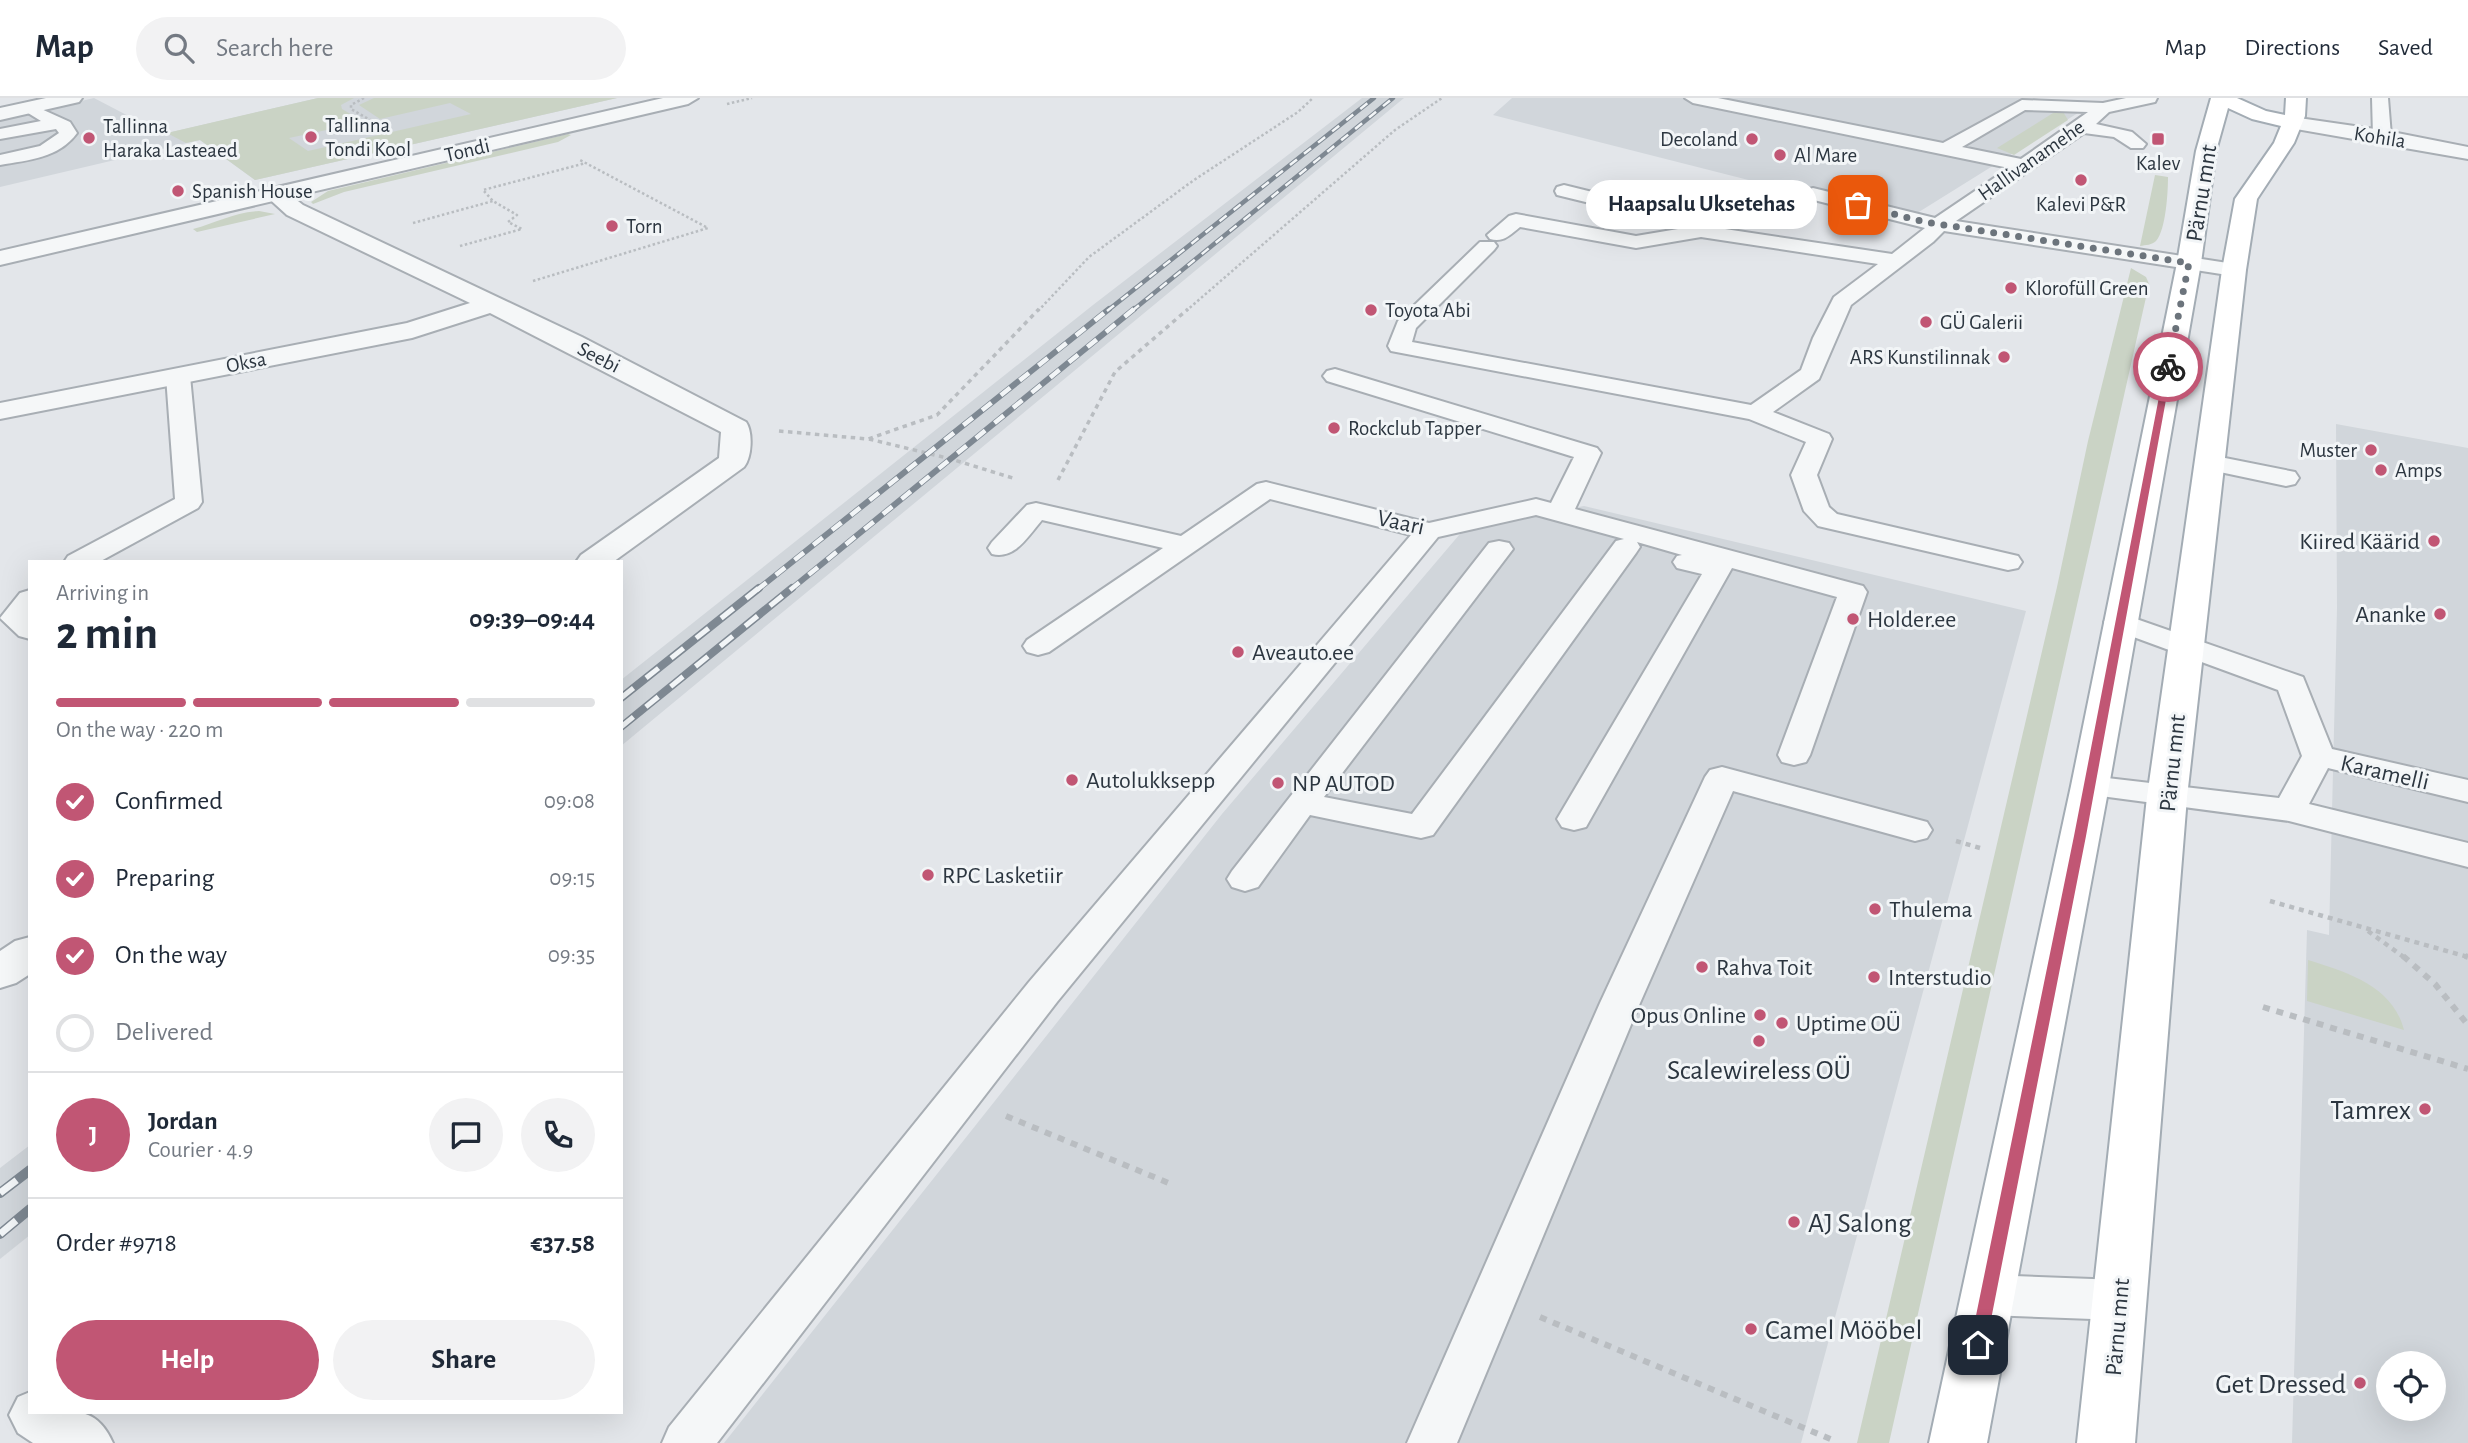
<!DOCTYPE html>
<html lang="en">
<head>
<meta charset="utf-8">
<style>
  body { margin:0; font-family:"Alegreya Sans",sans-serif; background:#f2f2f3; color:#1f2937; height:100vh; display:flex; flex-direction:column; font-size:26px; white-space:nowrap }
  * { box-sizing:border-box; margin:0 }
  p { font-size:23px; color:#747a83 }
  .icon { flex:none; width:38px; height:38px; fill:none; stroke:currentColor; stroke-width:2; stroke-linecap:round; stroke-linejoin:round }
  .map { position:relative; flex:1; overflow:hidden }
  .details { position:absolute; left:28px; top:462px; width:595px; height:854px; display:flex; flex-direction:column; background:#fff; border-radius:0px; box-shadow:0 7px 28px #0002 }
  .details>* { flex:none }
  .buttons { position:absolute; left:2376px; top:1253px; display:grid; gap:14px }
  .buttons a { display:grid; place-items:center; width:70px; height:70px; border-radius:50%; background:#fff; box-shadow:0 7px 28px #0002; font-size:35px }
  .pin { position:absolute; display:grid; place-items:center; width:60px; height:60px; color:#fff; margin:-30px; border-radius:14px; box-shadow:0 4px 10px #0006 }
  .courier { position:absolute; display:grid; place-items:center; width:70px; height:70px; margin:-35px; border:5px solid #c15674; border-radius:50%; background:#fff; color:#222; box-shadow:0 2px 9px #0007 }
  .bubble { position:absolute; height:49px; border-radius:24px; background:#fff; box-shadow:0 7px 28px #0002; font-size:23px; font-weight:700; line-height:49px; text-align:center }
  .overview em { font-style:normal; font-weight:700 }
  .overview div { display:flex; flex-direction:column-reverse }
  .overview { display:flex; align-items:center; justify-content:space-between; height:119px; padding:0 28px }
  h1 { font-size:46px; font-weight:700; line-height:52px }
  .bar { display:grid; grid-template-columns:repeat(4,1fr); gap:10px 7px; align-content:center; height:84px; padding:0 28px }
  .bar i { height:9px; border-radius:5px; background:#e0e1e3 }
  .bar .current { background:#c15674 }
  .bar p { grid-column:span 4 }
  .line { display:flex; align-items:center; gap:18px; padding:0 28px; border-top:2px solid #e0e1e3 }
  .line div { flex:1 }
  .round { display:grid; place-items:center; flex:none; width:74px; height:74px; border-radius:37px; background:#f2f2f3 }
  ol { padding:0 28px; list-style:none }
  li { display:flex; align-items:center; gap:21px; height:77px }
  li p { margin-inline-start:auto }
  li .icon { padding:7px; border-radius:50%; background:#c15674; color:#fff; stroke-width:4 }
  li:last-child { color:#747a83 }
  li i { width:38px; height:38px; border:4px solid #e0e1e3; border-radius:50% }
  .button { display:flex; gap:14px; margin-top:auto; padding:14px 28px }
  .button a { flex:1; height:80px; border-radius:42px; background:#c15674; color:#fff; font-size:28px; font-weight:700; line-height:80px; text-align:center }
  .button a+a { background:#f2f2f3; color:#1f2937 }
  header { display:flex; align-items:center; gap:42px; box-sizing:border-box; height:98px; padding:0 35px; background:#fff; border-bottom:2px solid #e0e1e3 }
  header strong { font-size:33px }
  nav { display:flex; gap:38px; margin-inline-start:auto; font-size:24px }
  .search { width:490px; height:63px; background:#f2f2f3; display:flex; align-items:center; gap:18px; box-sizing:border-box; padding:0 24px; border-radius:38px; color:#747a83; font-size:26px }
  .map>svg:first-child { display:block }
</style>
</head>
<body>
<header>
<strong>Map</strong>
<div class="search"><svg class="icon" aria-label="search" viewBox="0 0 24 24"><circle cx="10" cy="10" r="6"/><path d="M15 15l6 6"/></svg>Search here</div>
<nav><a>Map</a><a>Directions</a><a>Saved</a></nav>
</header>
<div class="map">
<svg width="2468" height="1345" viewBox="0 0 2468 1345">
  <rect width="100%" height="100%" fill="#e3e6ea"/>
  <!-- built -->
  <path fill="#d1d6db" fill-rule="evenodd" d="M94 0 163 36 318 0H617L255 82 200 42 0 89V22Z
    M1362 0H1404L621 648V582L1093 207Z
    M1512 0H2034L2086 10 1906 122 1493 17Z
    M2336 326 2468 350V1345H2292L2307 832 2329 837 2337 510ZM2389 1265H2434V1311H2389Z
    M1584 408 2026 513 1801 1345H724L1222 716 1465 430Z
    M30 1047V1137L0 1161V1070Z"/>
  <!-- green -->
  <path fill="#cad3c5" d="M318 0H354L341 7 342 11 364 24 289 40 308 53 471 16 450 5 380 21 359 7 374 0H617L255 82 200 42 186 45 167 35Z
    M2062 12 2068 22 2014 57 1997 50 2053 15Z
    M568 36 571 37 558 44 344 94 313 106 311 104 328 93Z
    M2155 77 2168 79C2168 94 2166 132 2156 143 2152 147 2146 147 2140 148Z
    M259 113 275 116 197 134 193 131C216 125 234 114 259 113Z
    M2131 170 2146 179 2149 186 1889 1345H1857L2057 489 2088 343Z
    M2308 862C2347 874 2393 888 2404 932L2307 903Z"/>
  <g fill="none" stroke-linecap="round" stroke-linejoin="round">
    <!-- service casing -->
    <g stroke="#a8aeb4" stroke-width="4">
      <path id="service" d="M1685 0H1718L1943 45 2022 2 2103 5 2126 0H2157L2155 4 2109 14 2096 26 2132 34 2146 46 2143 50H2131L2114 39 2084 35 1956 123 2234 166 2241 168 2244 172 2241 176 2234 178 1944 133 1933 144 1851 207 1819 281 1773 314 1829 336 1832 341 1817 377 1829 409 1837 416 2018 458 2022 464 2018 470 2008 472 1818 428 1804 413 1791 377 1806 344 1749 321 1391 253 1388 248 1398 223 1480 144H1494L1497 148 1494 152 1416 230 1412 244 1751 307 1801 272 1813 240 1834 199 1878 166 1701 139 1636 150 1520 129C1510 137 1503 145 1490 141L1487 137 1509 118 1516 116 1636 138 1678 131 1651 120 1557 97 1555 93 1557 89 1564 87 1665 112 1705 128 1892 156 1925 130 1806 100 1804 96 1806 92 1813 90 1935 120 2009 70 1693 5ZM2025 12 2088 14 2021 61 1962 49Z
        M2372 0H2388L2391 38 2388 42H2376L2373 38Z
        M28 5 70 24 77 35C59 60 29 62 0 67V57L40 48 59 35 56 31 0 41V31L41 23 20 10Z
        M178 271 186 273 190 278 202 404 198 410 99 464H64L68 458 175 401 166 278 170 273Z
        M1335 271 1597 350 1601 355 1575 411 1863 488 1867 494 1810 657 1806 664 1794 667 1782 664 1778 657 1837 499 1732 470 1586 729 1574 732 1562 729 1557 721 1702 476 1677 470 1673 464 1677 458 1682 457 1637 444 1640 449 1636 455 1433 737 1421 740 1310 717 1258 789 1245 793 1232 789 1227 781 1232 773 1489 445 1499 443 1509 445 1513 451 1324 699 1412 716 1616 443 1624 441 1536 417 1438 439 1057 904 717 1345H662L669 1329 1029 884 1411 437 1270 401 1049 554 1038 557 1027 554 1023 548 1027 542 1163 450 1042 422C1028 438 1015 462 992 456L988 450 992 444 1027 407 1036 405 1181 438 1257 386 1266 384 1429 425 1536 401 1551 405 1574 359 1327 283 1323 278 1327 273Z
        M2210 357 2295 374 2299 380 2295 386 2286 388 2201 370 2197 365 2201 360Z
        M30 492V541L19 538 0 520 20 495Z
        M2119 515 2303 579 2332 651 2468 682V704L2328 670 2309 706 2468 745V769L2289 723 2078 695 2073 688 2078 681 2090 678 2279 700 2302 658 2278 592 2109 530 2104 524 2109 518Z
        M1722 669 1927 724 1932 732 1927 740 1915 743 1733 693 1640 905 1457 1345H1407L1600 905 1705 679 1710 672Z
        M1988 1177 2119 1182 2135 1188 2142 1202 2135 1216 2119 1222 1988 1217 1972 1211 1965 1197 1972 1183Z"/>
    </g>
    <!-- minor casing -->
    <g stroke="#a8aeb4" stroke-width="4">
      <path id="minor" d="M46 0H82L79 4 0 22V10Z
        M2292 19 2382 32 2468 49V61L2285 29 2282 25 2285 21Z
        M276 90 284 92 303 107 582 239 746 324C753 334 752 359 744 369L613 464H576L581 457 719 360 721 334 490 215 412 240 0 321V305L407 225 470 205 287 117 265 97 268 92Z
        M30 839V876L16 885 0 890V853L15 843Z
        M30 1294V1314C68 1314 95 1304 113 1345H33L18 1335 9 1317 18 1299Z"/>
    </g>
    <!-- tertiary casing -->
    <g stroke="#a8aeb4" stroke-width="4">
      <path id="tertiary" d="M663 0H698L688 6 0 167V153Z"/>
    </g>
    <!-- primary casing -->
    <g stroke="#a3acb4" stroke-width="4">
      <path id="primary" d="M2211 0H2237L2266 13 2285 17 2286 0H2306L2305 18 2294 45 2257 101 2246 172 2187 699 2135 1345H2077L2147 699 2222 172 2235 101 2274 45 2281 28 2252 21 2228 10 2216 53 2201 165 2109 688 1987 1345H1929L2071 688 2177 165 2196 53Z"/>
    </g>
    <!-- path-far3 -->
    <path stroke="#b9bdc1" stroke-width="2.5" stroke-dasharray="2.5 2.5" stroke-linecap="butt" d="M364 0 351 7V11L389 33
      M727 6 752 0
      M413 125 493 103
      M460 148 522 131 508 124 517 117 493 103 483 92 586 65
      M533 183 708 130 580 62
      M1038 213 1089 159 1194 82 1298 14 1313 0
      M1186 213 1395 32 1442 0"/>
    <!-- path-far2 -->
    <path stroke="#b9bdc1" stroke-width="3.5" stroke-dasharray="4.5 4.5" stroke-linecap="butt" d="M779 333 868 341 937 317 1039 211
      M869 341 951 361 1016 381
      M1058 382 1115 274 1188 211"/>
    <!-- path-far1 -->
    <path stroke="#b9bdc1" stroke-width="4.5" stroke-dasharray="5 5" stroke-linecap="butt" d="M1956 743 1980 750
      M2270 803 2468 859
      M2368 833 2405 860"/>
    <!-- path -->
    <path stroke="#b9bdc1" stroke-width="6" stroke-dasharray="7 7" stroke-linecap="butt" d="M2403 858 2435 886 2468 927
      M2465 858 2468 859
      M2263 909 2468 971
      M1006 1018 1171 1086
      M1540 1219 1835 1343"/>
    <!-- service -->
    <use href="#service" fill="#f5f7f8" fill-rule="evenodd"/>
    <!-- minor -->
    <use href="#minor" fill="#f5f7f8" fill-rule="evenodd"/>
    <!-- tertiary -->
    <use href="#tertiary" fill="#f5f7f8" fill-rule="evenodd"/>
    <!-- primary -->
    <use href="#primary" fill="#fff" fill-rule="evenodd"/>
    <!-- rail-far3 casing -->
    <g stroke="#7e8892" stroke-width="4.5">
      <path id="rail-far3" d="M1107 213 1374 0
        M1132 213 1393 0"/>
    </g>
    <!-- rail-far2 casing -->
    <g stroke="#7e8892" stroke-width="6">
      <path id="rail-far2" d="M757 492 1109 211
        M790 492 1134 211"/>
    </g>
    <!-- rail-far1 casing -->
    <g stroke="#7e8892" stroke-width="8">
      <path id="rail-far1" d="M621 600 759 490
        M621 629 792 490"/>
    </g>
    <!-- rail casing -->
    <g stroke="#7e8892" stroke-width="10">
      <path id="rail" d="M0 1095 30 1072
        M0 1136 30 1111"/>
    </g>
    <!-- rail-far3 -->
    <use href="#rail-far3" stroke="#f2f5f7" stroke-width="2.5" stroke-dasharray="9" stroke-linecap="butt"/>
    <!-- rail-far2 -->
    <use href="#rail-far2" stroke="#f2f5f7" stroke-width="4.5" stroke-dasharray="12" stroke-linecap="butt"/>
    <!-- rail-far1 -->
    <use href="#rail-far1" stroke="#f2f5f7" stroke-width="5" stroke-dasharray="16" stroke-linecap="butt"/>
    <!-- rail -->
    <use href="#rail" stroke="#f2f5f7" stroke-width="7" stroke-dasharray="21" stroke-linecap="butt"/>
  </g>
  <!-- route -->
  <path fill="#c15674" d="M2165 268 2172 269 2086 738 1986 1247 1983 1252 1978 1254 1972 1252 1970 1247 2074 738Z"/>
  <g fill="none" stroke-linecap="round" stroke-linejoin="round">
    <!-- done -->
    <path stroke="#6c747c" stroke-width="7" stroke-dasharray="0 12.6" d="M1858 107 1925 124 2189 165 2168 269"/>
  </g>
  <!-- markers -->
  <g fill="#c15674" stroke="#f2f5f7" stroke-width="2.5">
    <circle cx="311" cy="39" r="7"/>
    <circle cx="89" cy="40" r="7"/>
    <circle cx="1752" cy="41" r="7"/>
    <rect x="2151" y="34" width="14" height="14" rx="3.5"/>
    <circle cx="1780" cy="57" r="7"/>
    <circle cx="2081" cy="82" r="7"/>
    <circle cx="178" cy="93" r="7"/>
    <circle cx="612" cy="128" r="7"/>
    <circle cx="2011" cy="190" r="7"/>
    <circle cx="1371" cy="212" r="7"/>
    <circle cx="1926" cy="224" r="7"/>
    <circle cx="2004" cy="259" r="7"/>
    <circle cx="1334" cy="330" r="7"/>
    <circle cx="2371" cy="352" r="7"/>
    <circle cx="2381" cy="372" r="7"/>
    <circle cx="2434" cy="443" r="7"/>
    <circle cx="2440" cy="516" r="7"/>
    <circle cx="1853" cy="521" r="7"/>
    <circle cx="1238" cy="554" r="7"/>
    <circle cx="1072" cy="682" r="7"/>
    <circle cx="1278" cy="685" r="7"/>
    <circle cx="928" cy="777" r="7"/>
    <circle cx="1875" cy="811" r="7"/>
    <circle cx="1702" cy="869" r="7"/>
    <circle cx="1874" cy="879" r="7"/>
    <circle cx="1760" cy="917" r="7"/>
    <circle cx="1782" cy="925" r="7"/>
    <circle cx="1759" cy="943" r="7"/>
    <circle cx="2425" cy="1011" r="7"/>
    <circle cx="1794" cy="1124" r="7"/>
    <circle cx="1751" cy="1231" r="7"/>
    <circle cx="2360" cy="1285" r="7"/>
  </g>
  <g text-anchor="middle" stroke-width="6" stroke-linejoin="round" paint-order="stroke">
    <!-- far-poi labels -->
    <g font-size="21" fill="#2c3640" stroke="#f2f5f7" text-anchor="start">
      <text x="325" y="34">Tallinna<tspan x="325" dy="24">Tondi Kool</tspan></text>
      <text x="103" y="35">Tallinna<tspan x="103" dy="24">Haraka Lasteaed</tspan></text>
      <text x="1738" y="48" text-anchor="end">Decoland</text>
      <text x="1794" y="64">Al Mare</text>
      <text x="2158" y="72" text-anchor="middle">Kalev</text>
      <text x="192" y="100">Spanish House</text>
      <text x="2081" y="113" text-anchor="middle">Kalevi P&amp;R</text>
      <text x="626" y="135">Torn</text>
      <text x="2025" y="197">Klorofüll Green</text>
      <text x="1385" y="219">Toyota Abi</text>
      <text x="1940" y="231">GÜ Galerii</text>
      <text x="1990" y="266" text-anchor="end">ARS Kunstilinnak</text>
      <text x="1348" y="337">Rockclub Tapper</text>
      <text x="2357" y="359" text-anchor="end">Muster</text>
      <text x="2395" y="379">Amps</text>
    </g>
    <!-- far-street labels -->
    <g font-size="21" fill="#2c3640" stroke="#f2f5f7">
      <text transform="translate(2380 39) rotate(9)" y="7">Kohila</text>
      <text transform="translate(467 52) rotate(-13)" y="7">Tondi</text>
      <text transform="translate(2031 62) rotate(-35)" y="7">Hallivanamehe</text>
      <text transform="translate(599 259) rotate(27)" y="7">Seebi</text>
      <text transform="translate(246 264) rotate(-11)" y="7">Oksa</text>
    </g>
    <!-- street labels -->
    <g font-size="24" fill="#2c3640" stroke="#f2f5f7">
      <text transform="translate(2201 95) rotate(-81)" y="8">Pärnu mnt</text>
      <text transform="translate(1401 424) rotate(12)" y="8">Vaari</text>
      <text transform="translate(2172 665) rotate(-84)" y="8">Pärnu mnt</text>
      <text transform="translate(2385 674) rotate(13)" y="8">Karamelli</text>
      <text transform="translate(2117 1229) rotate(-85)" y="8">Pärnu mnt</text>
    </g>
    <!-- poi labels -->
    <g font-size="24" fill="#2c3640" stroke="#f2f5f7" text-anchor="start">
      <text x="2420" y="451" text-anchor="end">Kiired Käärid</text>
      <text x="2426" y="524" text-anchor="end">Ananke</text>
      <text x="1867" y="529">Holder.ee</text>
      <text x="1252" y="562">Aveauto.ee</text>
      <text x="1086" y="690">Autolukksepp</text>
      <text x="1292" y="693">NP AUTOD</text>
      <text x="942" y="785">RPC Lasketiir</text>
      <text x="1889" y="819">Thulema</text>
      <text x="1716" y="877">Rahva Toit</text>
      <text x="1888" y="887">Interstudio</text>
      <text x="1746" y="925" text-anchor="end">Opus Online</text>
      <text x="1796" y="933">Uptime OÜ</text>
    </g>
    <!-- near-poi labels -->
    <g font-size="28" fill="#2c3640" stroke="#f2f5f7" text-anchor="end">
      <text x="1759" y="981" text-anchor="middle">Scalewireless OÜ</text>
      <text x="2411" y="1021">Tamrex</text>
      <text x="1808" y="1134" text-anchor="start">AJ Salong</text>
      <text x="1765" y="1241" text-anchor="start">Camel Mööbel</text>
      <text x="2346" y="1295">Get Dressed</text>
    </g>
  </g>
</svg>
<div class="buttons">
<a><svg class="icon" aria-label="locate" viewBox="0 0 24 24"><circle cx="12" cy="12" r="6"/><path d="M12 2v4M12 18v4M2 12h4M18 12h4"/></svg></a>
</div>
<div class="pin" style="left:1858px;top:107px;background:#ea580c"><svg class="icon" aria-label="bag" viewBox="0 0 24 24"><path d="M5 8h14l-1 12H6zM9 8a3 3 0 0 1 6 0"/></svg></div>
<div class="pin" style="left:1978px;top:1247px;background:#1f2937"><svg class="icon" aria-label="home" viewBox="0 0 24 24"><path d="M3 11l9-7 9 7M6 9v11h12V9"/></svg></div>
<div class="courier" style="left:2168px;top:269px"><svg class="icon" aria-label="bike" viewBox="0 0 24 24"><circle cx="6" cy="16" r="4"/><circle cx="18" cy="16" r="4"/><path d="M6 16l4-8h5l3 8M10 8l3 8H6M13 5h3"/></svg></div>
<div class="bubble" style="left:1586px;top:82px;width:231px">Haapsalu Uksetehas</div>
<section class="details">
<div class="overview"><div><h1>2 min</h1><p>Arriving in</p></div><em>09:39–09:44</em></div>
<div class="bar"><i class="current"></i><i class="current"></i><i class="current"></i><i></i><p>On the way · 220 m</p></div>
<ol>
<li><svg class="icon" aria-label="check" viewBox="0 0 24 24"><path d="M5 12l5 5 9-10"/></svg>Confirmed<p>09:08</p></li>
<li><svg class="icon" aria-label="check" viewBox="0 0 24 24"><path d="M5 12l5 5 9-10"/></svg>Preparing<p>09:15</p></li>
<li><svg class="icon" aria-label="check" viewBox="0 0 24 24"><path d="M5 12l5 5 9-10"/></svg>On the way<p>09:35</p></li>
<li><i></i>Delivered</li>
</ol>
<div class="line" style="height:126px"><b class="round" style="background:#c15674;color:#fff">J</b><div><b>Jordan</b><p>Courier · 4.9</p></div><a class="round"><svg class="icon" aria-label="chat" viewBox="0 0 24 24"><path d="M4 5h16v11H9l-5 4z"/></svg></a><a class="round"><svg class="icon" aria-label="phone" viewBox="0 0 24 24"><path d="M5 4h4l2 5-3 2q2 4 5 5l2-3 5 2v4C11 20 4 13 5 4z"/></svg></a></div>
<div class="line" style="height:91px"><div>Order #9718</div><b>€37.58</b></div>
<div class="button"><a>Help</a><a>Share</a></div>
</section>
</div>
</body>
</html>
